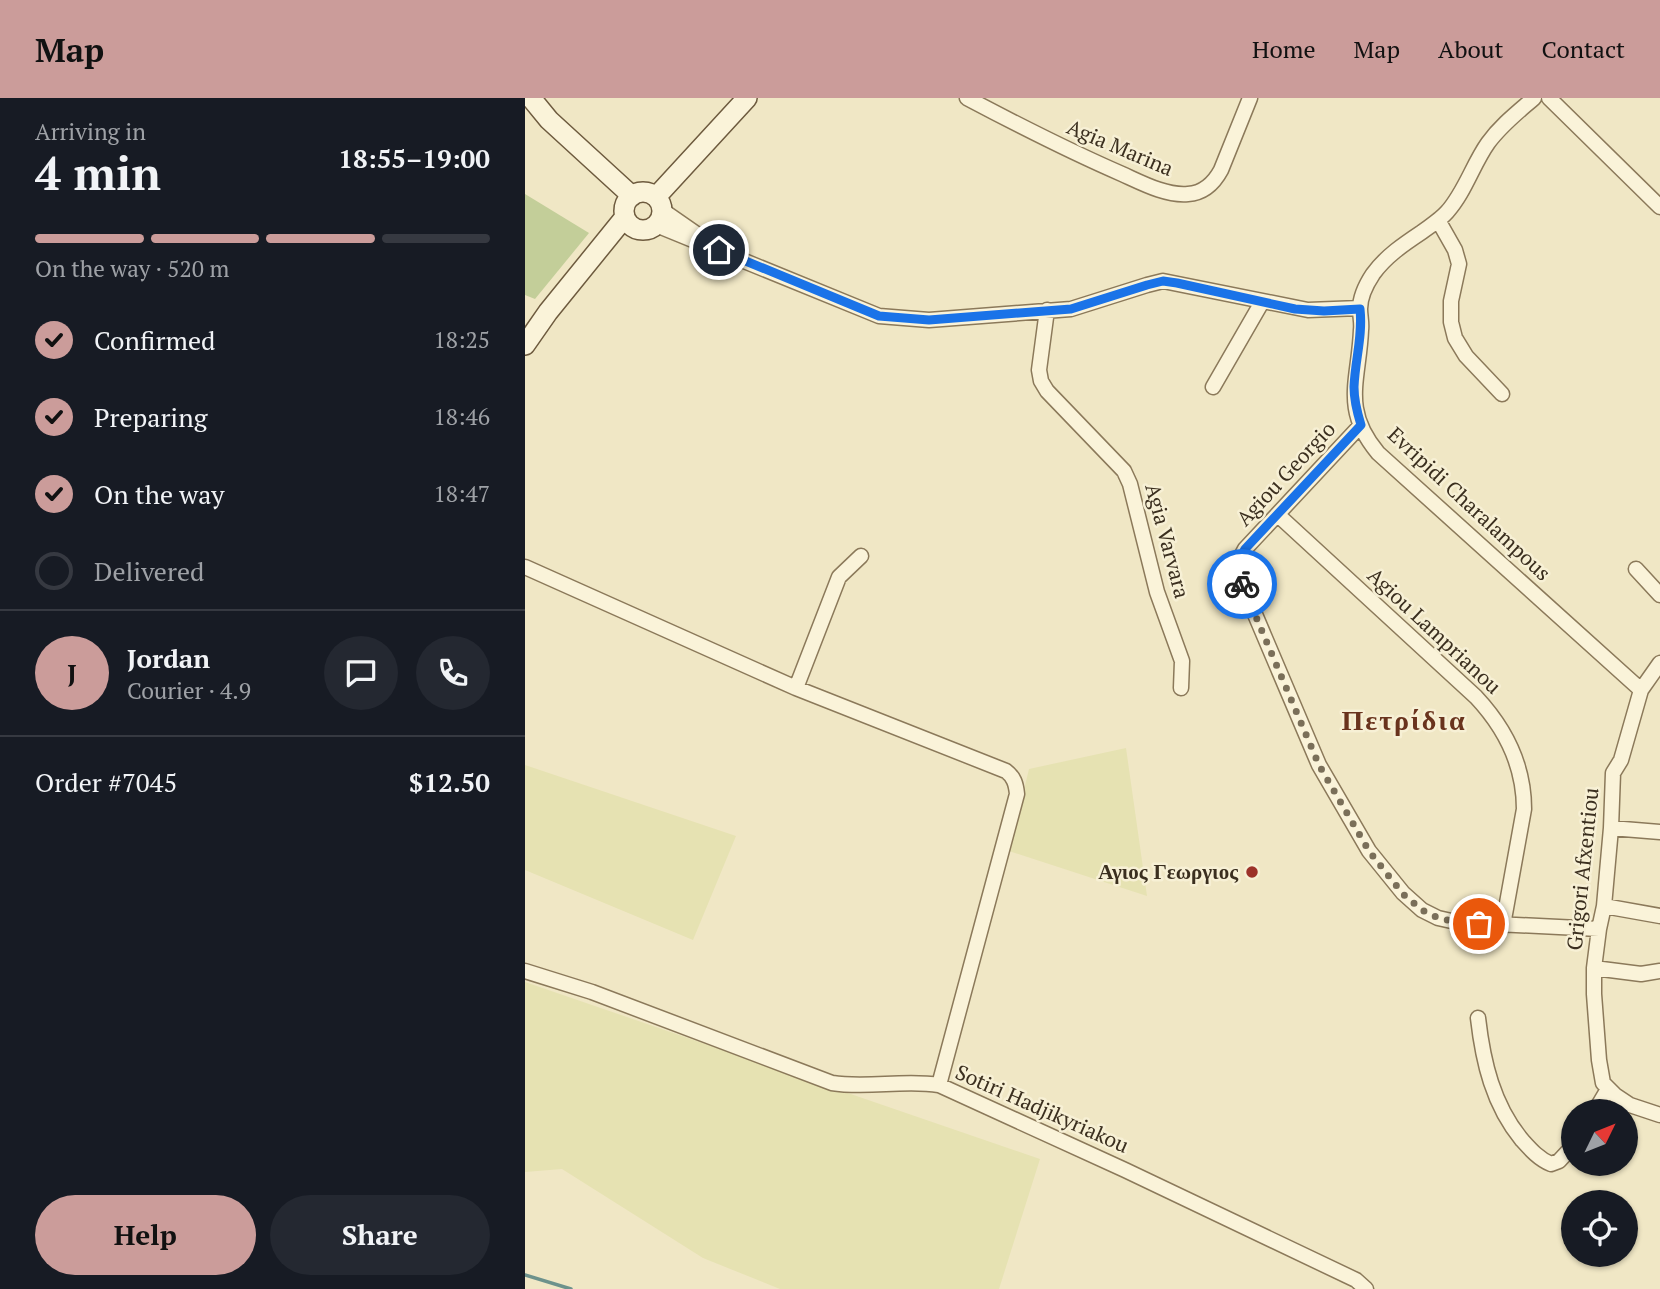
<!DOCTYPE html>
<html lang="en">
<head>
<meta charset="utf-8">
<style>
  body { margin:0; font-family:"PT Serif",serif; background:#242831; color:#f1f3f6; height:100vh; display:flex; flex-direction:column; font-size:26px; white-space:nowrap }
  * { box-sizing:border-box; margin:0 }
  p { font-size:23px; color:#9ea1a6 }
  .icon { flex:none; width:38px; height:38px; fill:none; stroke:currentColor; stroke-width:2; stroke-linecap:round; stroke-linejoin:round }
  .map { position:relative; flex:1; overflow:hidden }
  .details { display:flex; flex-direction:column; background:#171b24; width:525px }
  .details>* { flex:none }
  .needle { width:46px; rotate:47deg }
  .buttons { position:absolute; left:1036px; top:1001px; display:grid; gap:14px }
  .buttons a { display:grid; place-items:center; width:77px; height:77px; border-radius:50%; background:#171b24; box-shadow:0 2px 5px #0004; font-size:35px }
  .pin { position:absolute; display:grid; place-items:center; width:60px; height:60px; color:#fff; margin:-30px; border:4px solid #fff; border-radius:50%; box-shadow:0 2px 7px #0007 }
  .courier { position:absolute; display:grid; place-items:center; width:70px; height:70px; margin:-35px; border:5px solid #1a73e8; border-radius:50%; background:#fff; color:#222; box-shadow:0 2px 9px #0007 }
  .overview em { font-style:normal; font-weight:700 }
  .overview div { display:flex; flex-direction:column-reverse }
  .overview { display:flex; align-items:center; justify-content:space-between; height:119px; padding:0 35px }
  h1 { font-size:46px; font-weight:700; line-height:52px }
  .bar { display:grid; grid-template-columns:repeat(4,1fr); gap:10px 7px; align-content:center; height:84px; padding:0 35px }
  .bar i { height:9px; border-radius:5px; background:#363941 }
  .bar .active { background:#cb9c9a }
  .bar p { grid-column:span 4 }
  .line { display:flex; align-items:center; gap:18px; padding:0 35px; border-top:2px solid #363941 }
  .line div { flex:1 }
  .round { display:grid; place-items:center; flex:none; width:74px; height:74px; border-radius:37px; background:#242831 }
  ol { padding:0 35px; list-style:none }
  li { display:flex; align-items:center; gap:21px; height:77px }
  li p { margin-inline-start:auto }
  li .icon { padding:7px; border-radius:50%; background:#cb9c9a; color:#111; stroke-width:4 }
  li:last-child { color:#9ea1a6 }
  li i { width:38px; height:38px; border:4px solid #363941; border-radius:50% }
  .button { display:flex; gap:14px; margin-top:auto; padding:14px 35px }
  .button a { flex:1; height:80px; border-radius:42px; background:#cb9c9a; color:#111; font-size:28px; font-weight:700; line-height:80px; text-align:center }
  .button a+a { background:#242831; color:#f1f3f6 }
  header { display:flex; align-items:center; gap:42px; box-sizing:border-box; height:98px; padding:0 35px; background:#cb9c9a; color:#111 }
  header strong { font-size:33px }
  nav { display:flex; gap:38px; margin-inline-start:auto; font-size:24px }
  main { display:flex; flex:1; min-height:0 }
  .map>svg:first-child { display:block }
</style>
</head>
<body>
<header>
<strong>Map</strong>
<nav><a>Home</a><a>Map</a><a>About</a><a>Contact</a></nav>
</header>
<main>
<section class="details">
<div class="overview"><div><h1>4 min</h1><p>Arriving in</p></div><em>18:55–19:00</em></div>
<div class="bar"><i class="active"></i><i class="active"></i><i class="active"></i><i></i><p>On the way · 520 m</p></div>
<ol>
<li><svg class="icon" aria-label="check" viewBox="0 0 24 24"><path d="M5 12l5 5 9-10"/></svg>Confirmed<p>18:25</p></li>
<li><svg class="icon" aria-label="check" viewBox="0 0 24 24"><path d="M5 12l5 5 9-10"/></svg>Preparing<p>18:46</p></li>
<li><svg class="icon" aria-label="check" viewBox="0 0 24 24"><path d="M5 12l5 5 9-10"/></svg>On the way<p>18:47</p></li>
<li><i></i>Delivered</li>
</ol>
<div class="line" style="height:126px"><b class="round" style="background:#cb9c9a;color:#111">J</b><div><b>Jordan</b><p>Courier · 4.9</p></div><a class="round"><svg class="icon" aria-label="chat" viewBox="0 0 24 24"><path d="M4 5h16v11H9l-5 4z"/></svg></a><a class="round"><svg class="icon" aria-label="phone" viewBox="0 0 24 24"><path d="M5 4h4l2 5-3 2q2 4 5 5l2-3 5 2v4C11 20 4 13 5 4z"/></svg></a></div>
<div class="line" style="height:91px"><div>Order #7045</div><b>$12.50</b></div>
<div class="button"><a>Help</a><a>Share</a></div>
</section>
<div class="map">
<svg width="1135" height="1191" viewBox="0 0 1135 1191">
  <rect width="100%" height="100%" fill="#f0e7c5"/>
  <!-- farmland -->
  <path fill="#e6e2b2" d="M601 650 622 798 484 753 504 671Z
    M0 667 211 738 168 842 0 772Z
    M0 884 515 1061 474 1191H255L178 1160 37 1071 0 1074Z"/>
  <!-- green -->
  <path fill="#c3ce99" d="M0 96 64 135 10 201 0 197Z"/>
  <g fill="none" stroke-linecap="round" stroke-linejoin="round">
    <!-- stream -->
    <path stroke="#6d928c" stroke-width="3.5" d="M0 1177 46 1191"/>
    <!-- street casing -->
    <g stroke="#8b795a" stroke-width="17">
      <path id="street" d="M442 0C493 27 544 53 597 76 617 85 641 98 663 96 679 95 689 85 696 72L725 0
        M1009 0C993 14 976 27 963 45 948 66 940 94 922 114 915 122 905 128 897 134 879 146 861 158 848 176 842 185 835 199 835 211 835 218 837 225 836 232 834 282 816 311 853 355L1116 592
        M1024 0 1135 109
        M137 112 173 137
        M913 122 930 152 934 166 926 203V224L930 240 941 258 977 296
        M131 127 354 218 404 222 546 211 622 187 638 183 783 212 835 210
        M522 212 514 272 516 283 522 293 599 373 605 386 632 494 657 563 656 590
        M688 289 737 204
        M836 327 720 451 713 464 715 481 794 667 844 753 878 795 897 812 913 820 931 824 1074 831
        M753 417 951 599C980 630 999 668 999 711L978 827
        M0 469 271 590 481 673C489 679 491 686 492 696L414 987
        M1111 471 1135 497
        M1135 565 1116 592 1096 662 1088 675 1086 730 1079 808 1074 831 1069 870V896L1074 962 1078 985 1090 997 1105 1007 1135 1017
        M271 590 314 479 336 458
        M1086 730 1135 734
        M1079 808 1135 818
        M1069 870 1116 876 1135 873
        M0 873 67 894 307 985C343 991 378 981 414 987L600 1072 831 1182 841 1191
        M953 920C958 964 968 1007 997 1042 1006 1052 1014 1061 1026 1066L1034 1063 1048 1048
        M1070 1013 1083 991"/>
    </g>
    <!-- secondary casing -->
    <g stroke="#6d5a3e" stroke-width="22">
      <path id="secondary" d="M6 0 24 22 107 98
        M99 113a19 19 0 1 1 38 0a19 19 0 1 1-38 0Z
        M131 99 222 0
        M0 247 23 214 100 119"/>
    </g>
    <!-- street -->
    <use href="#street" stroke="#faf3d9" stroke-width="14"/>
    <!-- secondary -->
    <use href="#secondary" stroke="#faf3d9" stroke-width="19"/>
  </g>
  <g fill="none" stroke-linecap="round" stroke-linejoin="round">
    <!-- done -->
    <path stroke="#7a6f59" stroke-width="7" stroke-dasharray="0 12.6" d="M717 486 794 667 844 753 878 796 897 812 913 820 931 824 954 826"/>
    <!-- route -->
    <path stroke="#1a73e8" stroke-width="9" d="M194 152 354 218 404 222 546 211 622 187 638 183 652 185 770 211 799 213 835 211C838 238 830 262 829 289 829 302 832 314 836 327L720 451C713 463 712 473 717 486"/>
  </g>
  <!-- markers -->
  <circle fill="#9c3229" stroke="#f7f0d5" stroke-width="2.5" cx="727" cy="774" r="7"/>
  <g text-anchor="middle" stroke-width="5" stroke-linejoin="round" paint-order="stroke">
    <!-- street labels -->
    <g font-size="21" fill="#3b2f1f" stroke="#f7f0d5">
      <text transform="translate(595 50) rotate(23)" y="7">Agia Marina</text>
      <text transform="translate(761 376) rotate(-47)" y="7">Agiou Georgio</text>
      <text transform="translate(944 406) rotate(43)" y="7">Evripidi Charalampous</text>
      <text transform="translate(642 443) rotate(75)" y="7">Agia Varvara</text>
      <text transform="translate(909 533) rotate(43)" y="7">Agiou Lamprianou</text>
      <text transform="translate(1058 771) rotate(-84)" y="7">Grigori Afxentiou</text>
      <text transform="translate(517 1011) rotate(24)" y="7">Sotiri Hadjikyriakou</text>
    </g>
    <!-- poi labels -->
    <g font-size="21" font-weight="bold" fill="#3b2f1f" stroke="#f7f0d5" text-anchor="end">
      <text x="713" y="781">Αγιος Γεωργιος</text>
    </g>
    <!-- district labels -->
    <g font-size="28" font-weight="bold" letter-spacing="2" fill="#69331d" stroke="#f7f0d5">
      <text x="879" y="632">Πετρίδια</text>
    </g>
  </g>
</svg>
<div class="buttons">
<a><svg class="needle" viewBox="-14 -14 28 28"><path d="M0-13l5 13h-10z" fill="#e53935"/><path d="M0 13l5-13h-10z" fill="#9ea1a6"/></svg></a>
<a><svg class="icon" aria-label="locate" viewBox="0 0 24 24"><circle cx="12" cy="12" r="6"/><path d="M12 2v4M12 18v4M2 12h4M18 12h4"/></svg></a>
</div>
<div class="pin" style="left:954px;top:826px;background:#ea580c"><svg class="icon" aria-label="bag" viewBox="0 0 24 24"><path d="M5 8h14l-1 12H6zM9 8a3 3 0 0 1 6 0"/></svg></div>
<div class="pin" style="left:194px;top:152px;background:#1f2937"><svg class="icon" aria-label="home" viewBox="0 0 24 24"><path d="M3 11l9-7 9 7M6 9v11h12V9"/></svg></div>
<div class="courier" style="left:717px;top:486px"><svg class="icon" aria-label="bike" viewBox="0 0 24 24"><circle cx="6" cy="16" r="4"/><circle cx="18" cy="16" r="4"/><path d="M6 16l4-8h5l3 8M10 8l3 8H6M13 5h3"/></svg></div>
</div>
</main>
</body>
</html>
